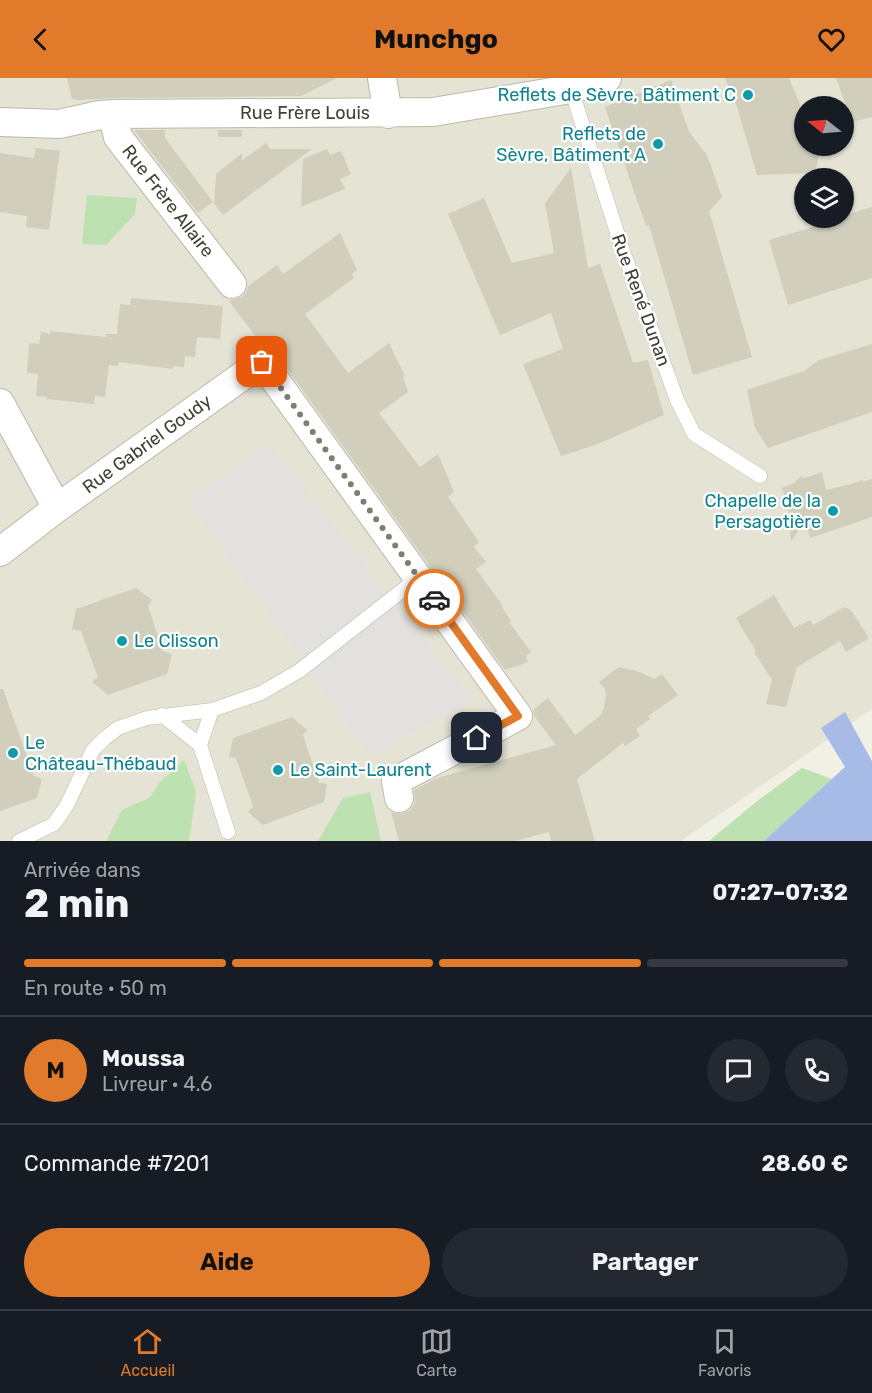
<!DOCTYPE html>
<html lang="fr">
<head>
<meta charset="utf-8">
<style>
  body { margin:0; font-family:Rubik,sans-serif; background:#242831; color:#f1f3f6; height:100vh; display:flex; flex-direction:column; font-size:22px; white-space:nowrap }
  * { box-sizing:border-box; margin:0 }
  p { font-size:20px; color:#9ea1a6 }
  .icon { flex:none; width:33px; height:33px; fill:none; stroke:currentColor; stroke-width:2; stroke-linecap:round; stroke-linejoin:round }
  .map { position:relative; height:763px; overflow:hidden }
  .side { display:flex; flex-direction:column; background:#171b24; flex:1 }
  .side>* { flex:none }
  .needle { width:39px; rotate:287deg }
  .controls { position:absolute; left:794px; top:18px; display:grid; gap:12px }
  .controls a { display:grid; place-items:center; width:60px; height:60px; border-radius:50%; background:#171b24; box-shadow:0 2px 4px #0004; font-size:30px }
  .pin { position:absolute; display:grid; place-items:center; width:51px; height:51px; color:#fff; margin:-26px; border-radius:12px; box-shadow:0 3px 9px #0006 }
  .courier { position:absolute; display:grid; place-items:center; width:60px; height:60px; margin:-30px; border:4px solid #e17b2b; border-radius:50%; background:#fff; color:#222; box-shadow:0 2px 8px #0007 }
  .summary em { font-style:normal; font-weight:700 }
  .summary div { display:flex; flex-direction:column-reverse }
  .summary { display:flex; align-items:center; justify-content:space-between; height:102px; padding:0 24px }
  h1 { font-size:39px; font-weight:700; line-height:45px }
  .bar { display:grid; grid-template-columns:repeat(4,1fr); gap:9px 6px; align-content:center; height:72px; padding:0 24px }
  .bar i { height:8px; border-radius:4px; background:#363941 }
  .bar .current { background:#e17b2b }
  .bar p { grid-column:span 4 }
  .line { display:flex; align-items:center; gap:15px; padding:0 24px; border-top:2px solid #363941 }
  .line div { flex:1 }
  .round { display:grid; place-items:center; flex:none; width:63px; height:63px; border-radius:32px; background:#242831 }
  .primary-button { display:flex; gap:12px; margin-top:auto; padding:12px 24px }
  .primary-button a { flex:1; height:69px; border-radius:36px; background:#e17b2b; color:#111; font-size:24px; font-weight:700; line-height:69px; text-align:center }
  .primary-button a+a { background:#242831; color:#f1f3f6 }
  header { display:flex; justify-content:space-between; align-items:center; height:78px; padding:0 24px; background:#e17b2b; color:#111; font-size:27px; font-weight:700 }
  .tab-bar { display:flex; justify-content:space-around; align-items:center; height:84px; border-top:2px solid #363941; background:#171b24; font-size:16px; color:#9ea1a6 }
  .tab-bar a { display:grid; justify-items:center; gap:3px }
  .tab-bar .current { color:#e17b2b }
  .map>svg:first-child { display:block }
</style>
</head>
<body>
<header><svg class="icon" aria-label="back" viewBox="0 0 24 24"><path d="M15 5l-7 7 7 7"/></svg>Munchgo<svg class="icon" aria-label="heart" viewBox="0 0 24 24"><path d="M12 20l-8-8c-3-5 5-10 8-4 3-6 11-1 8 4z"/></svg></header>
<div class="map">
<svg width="872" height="763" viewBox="0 0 872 763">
  <rect width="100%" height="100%" fill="#f0f0e5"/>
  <!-- residential -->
  <path fill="#e4e3d4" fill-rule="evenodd" d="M0 0H872V631L681 763H0ZM804 28H843V68H804ZM804 100H843V140H804Z"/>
  <!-- green -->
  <path fill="#bee1b2" d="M87 117 137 120 135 136 106 167 82 166Z
    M184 682 196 714 189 763H106L122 732 149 720 160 704Z
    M802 690 832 701 764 763H709L756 724Z
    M370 714 381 763H318L343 720Z"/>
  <!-- parking -->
  <path fill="#e2e1dd" d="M269 366 473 623 370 677 189 423Z"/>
  <!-- water -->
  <path fill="#a8bbe7" d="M845 634 872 683V763H764L845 689 821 650Z"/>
  <!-- building -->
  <path fill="#d1cfbc" d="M67 0H337L301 18 115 20 80 22 72 21Z
    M725 0H789L804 36V68H821L815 95 757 97 737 29Z
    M836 0H872V39L852 44Z
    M671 2 689 54 707 77 722 119 709 133 752 279 693 297 649 147 646 148 605 29Z
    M134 52H165V60L213 124 198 135Z
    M218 52H242V59H218Z
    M266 65 270 71H312L223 137 214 126 216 96 242 75V82Z
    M36 70 60 73 49 152 26 149 27 138 0 134V75L34 80Z
    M327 71 330 77 341 73 351 96 340 101 345 111 301 129 303 81Z
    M571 90 588 190 600 186 633 285 648 282 664 337 598 366 561 378 523 286 563 271 551 235 500 257 448 136 484 120 512 185 554 175 545 125Z
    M872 129V200L788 227 769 162 843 140V138Z
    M340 155 357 192 352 196 354 200 305 236 348 295 389 265 405 298 403 299 408 314 379 335 420 389 438 376 454 414 448 419 479 464 474 469 486 484 476 491 503 528 502 529 511 543 509 544 531 574 526 578 528 584 505 592 275 274 269 269 263 268 229 223 242 219 247 213 248 208 277 187 283 196Z
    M131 220 223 228 220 261 197 259 195 279 185 278 184 289 173 288V291L119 284 118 288 109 287 105 319 95 318 94 326 46 321 47 319 36 318 38 296 27 295 29 265 39 266 41 254 50 256V253L106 259V256H117L120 226 130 227Z
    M872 266V334L768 370 755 350 747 312 804 293 819 282Z
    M822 394 826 412 851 406 862 402V404L872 401V439L810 460 805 444 791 463 788 427 782 410 794 405 801 398 804 400Z
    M136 510 152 522 148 528 163 573 172 576 167 596 108 617 92 604 98 599 81 553 72 551 76 531Z
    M774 517 794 550 810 542 813 547 844 529 851 532 869 560 846 574 840 563 797 589 786 629 766 626 772 602 754 574 756 573 736 540Z
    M619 589 637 593 654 601 662 596 678 617 648 638 650 641 636 651 640 658 625 668 623 665 577 701 595 763H551L549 754 515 763H399L391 734 401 736 410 732 415 725 414 712 437 700 556 667 534 638 533 632 548 620 575 657 600 638 604 630 606 613 599 604Z
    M0 611H3L34 698 42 701 37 720 0 733Z
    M292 639 307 652 303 657 319 705 327 706 324 724 263 747 248 734 253 728 236 680 229 679 233 660Z"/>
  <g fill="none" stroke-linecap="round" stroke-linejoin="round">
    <!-- service casing -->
    <g stroke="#bbbaa9" stroke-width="15">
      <path id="service" d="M571 11 623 173 677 322 694 356 760 398
        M162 637 200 667 228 754
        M200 667 212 632
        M19 763 54 746 67 727 93 672 105 660 118 650 147 640 212 632 261 615 299 593 418 500"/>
    </g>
    <!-- minor casing -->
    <g stroke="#bbbaa9" stroke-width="30">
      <path id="minor" d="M382 0 388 36
        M115 36V46L118 59 232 206
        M0 44 59 46 100 37 115 36 433 34 571 11 599 4 607 0
        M0 325 57 430
        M0 474 57 430 262 284 518 638 396 703 399 720"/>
    </g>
    <!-- service -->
    <use href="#service" stroke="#fff" stroke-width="14"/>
    <!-- minor -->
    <use href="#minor" stroke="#fff" stroke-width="28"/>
  </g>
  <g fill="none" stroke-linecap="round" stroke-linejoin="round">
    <!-- done -->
    <path stroke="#7f7e73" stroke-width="6" stroke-dasharray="0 10.8" d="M262 284 434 521"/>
    <!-- route -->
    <path stroke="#e17b2b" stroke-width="8" d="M434 521 518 638 477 660"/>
  </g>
  <!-- markers -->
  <g fill="#0f9aa8" stroke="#fff" stroke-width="2">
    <circle cx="748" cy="17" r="6"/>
    <circle cx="658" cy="66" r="6"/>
    <circle cx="833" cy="433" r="6"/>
    <circle cx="122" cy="563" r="6"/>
    <circle cx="13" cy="675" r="6"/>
    <circle cx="278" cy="692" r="6"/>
  </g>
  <g text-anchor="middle" stroke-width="4.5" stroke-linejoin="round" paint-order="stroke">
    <!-- culture labels -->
    <g font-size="18" fill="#0d838f" stroke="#fff" text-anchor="end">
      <text x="736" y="23">Reflets de Sèvre, Bâtiment C</text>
      <text x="646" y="62">Reflets de<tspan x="646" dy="21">Sèvre, Bâtiment A</tspan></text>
      <text x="821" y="429">Chapelle de la<tspan x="821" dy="21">Persagotière</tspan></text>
      <text x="134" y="569" text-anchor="start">Le Clisson</text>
      <text x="25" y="671" text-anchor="start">Le<tspan x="25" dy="21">Château-Thébaud</tspan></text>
      <text x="290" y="698" text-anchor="start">Le Saint-Laurent</text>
    </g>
    <!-- street labels -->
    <g font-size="18" fill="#424136" stroke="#fff">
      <text x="305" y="41">Rue Frère Louis</text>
      <text transform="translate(168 123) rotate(52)" y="6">Rue Frère Allaire</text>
      <text transform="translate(641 222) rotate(70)" y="6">Rue René Dunan</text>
      <text transform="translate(147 366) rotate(-36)" y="6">Rue Gabriel Goudy</text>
    </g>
  </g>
</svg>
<div class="controls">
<a><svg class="needle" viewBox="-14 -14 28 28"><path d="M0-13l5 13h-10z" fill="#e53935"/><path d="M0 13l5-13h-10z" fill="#9ea1a6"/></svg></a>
<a><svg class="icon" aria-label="layers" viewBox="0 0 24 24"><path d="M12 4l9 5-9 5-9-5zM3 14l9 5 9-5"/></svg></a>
</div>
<div class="pin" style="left:262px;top:284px;background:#ea580c"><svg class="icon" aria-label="bag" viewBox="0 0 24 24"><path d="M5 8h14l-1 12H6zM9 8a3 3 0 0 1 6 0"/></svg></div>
<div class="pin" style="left:477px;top:660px;background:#1f2937"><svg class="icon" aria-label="home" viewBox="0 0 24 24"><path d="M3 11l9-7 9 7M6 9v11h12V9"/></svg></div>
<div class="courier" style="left:434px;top:521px"><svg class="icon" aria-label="car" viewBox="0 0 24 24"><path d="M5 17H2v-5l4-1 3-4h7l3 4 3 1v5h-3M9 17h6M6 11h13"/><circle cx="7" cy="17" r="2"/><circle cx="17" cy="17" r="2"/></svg></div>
</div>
<section class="side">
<div class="summary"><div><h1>2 min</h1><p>Arrivée dans</p></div><em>07:27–07:32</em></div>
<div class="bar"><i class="current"></i><i class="current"></i><i class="current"></i><i></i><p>En route · 50 m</p></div>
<div class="line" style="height:108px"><b class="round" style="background:#e17b2b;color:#111">M</b><div><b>Moussa</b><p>Livreur · 4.6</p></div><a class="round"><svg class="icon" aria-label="chat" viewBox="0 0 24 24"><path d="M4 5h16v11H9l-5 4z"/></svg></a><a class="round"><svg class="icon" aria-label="phone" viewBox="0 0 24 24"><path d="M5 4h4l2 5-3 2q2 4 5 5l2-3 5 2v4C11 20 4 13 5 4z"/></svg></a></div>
<div class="line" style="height:78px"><div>Commande #7201</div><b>28.60 €</b></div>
<div class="primary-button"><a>Aide</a><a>Partager</a></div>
</section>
<nav class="tab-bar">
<a class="current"><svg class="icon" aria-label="home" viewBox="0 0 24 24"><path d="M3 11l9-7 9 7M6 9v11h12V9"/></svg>Accueil</a>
<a><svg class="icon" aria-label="map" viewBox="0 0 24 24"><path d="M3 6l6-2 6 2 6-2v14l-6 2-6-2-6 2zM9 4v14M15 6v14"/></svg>Carte</a>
<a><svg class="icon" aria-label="saved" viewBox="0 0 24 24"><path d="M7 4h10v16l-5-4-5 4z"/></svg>Favoris</a>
</nav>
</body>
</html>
